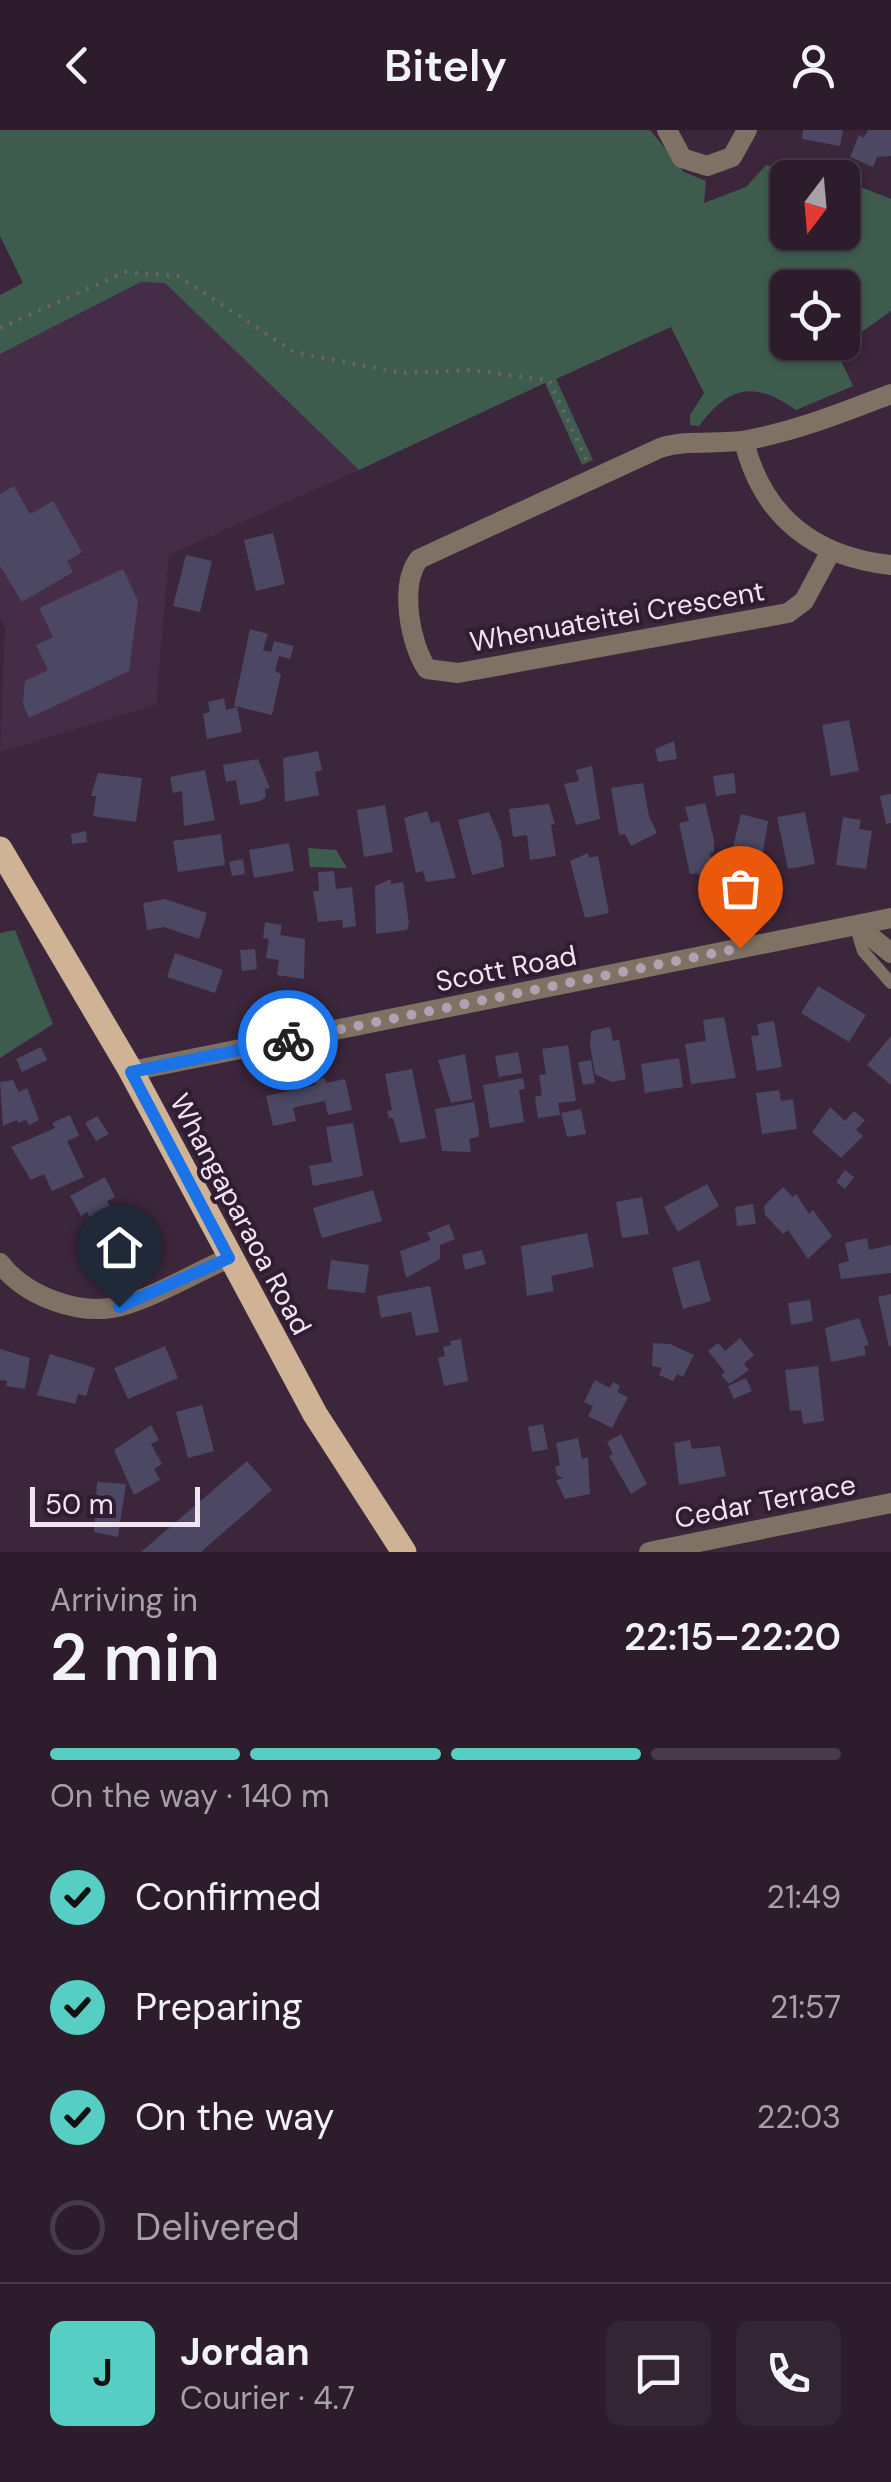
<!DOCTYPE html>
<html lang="en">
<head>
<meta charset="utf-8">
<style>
  body { margin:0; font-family:"DM Sans",sans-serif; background:#342534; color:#f1f3f6; height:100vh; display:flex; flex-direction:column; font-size:38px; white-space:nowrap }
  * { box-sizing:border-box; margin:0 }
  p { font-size:32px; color:#a6a1a9 }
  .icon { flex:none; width:55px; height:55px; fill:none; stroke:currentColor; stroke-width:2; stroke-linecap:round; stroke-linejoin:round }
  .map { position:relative; height:1422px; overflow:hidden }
  .details { display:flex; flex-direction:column; background:#2c1c2c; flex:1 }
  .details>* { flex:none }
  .needle { width:65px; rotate:196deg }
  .buttons { position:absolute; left:770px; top:30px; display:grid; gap:20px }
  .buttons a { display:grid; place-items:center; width:90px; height:90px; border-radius:15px; background:#2c1c2c; box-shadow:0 2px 8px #0004,0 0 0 2px #483a48; font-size:50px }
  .scale { position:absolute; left:30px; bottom:25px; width:170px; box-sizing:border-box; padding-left:10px; border:5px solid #f1e3f1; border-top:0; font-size:28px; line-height:35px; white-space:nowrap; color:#f1e3f1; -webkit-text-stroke:8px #301d31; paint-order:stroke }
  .pin { position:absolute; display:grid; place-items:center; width:85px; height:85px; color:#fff; margin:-102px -42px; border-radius:50% 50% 50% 0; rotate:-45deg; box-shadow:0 0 10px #0007 }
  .pin .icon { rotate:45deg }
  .courier { position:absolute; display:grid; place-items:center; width:100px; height:100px; margin:-50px; border:8px solid #1a73e8; border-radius:50%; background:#fff; color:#222; box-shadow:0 2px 12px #0007 }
  .headline em { font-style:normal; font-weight:600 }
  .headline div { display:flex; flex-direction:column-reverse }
  .headline { display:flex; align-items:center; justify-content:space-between; height:170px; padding:0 50px }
  h1 { font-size:65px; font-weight:600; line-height:75px }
  .bar { display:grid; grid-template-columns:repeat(4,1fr); gap:15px 10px; align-content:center; height:120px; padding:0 50px }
  .bar i { height:12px; border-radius:8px; background:#483a48 }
  .bar .on { background:#56cec3 }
  .bar p { grid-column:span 4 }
  .line { display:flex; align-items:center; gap:25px; padding:0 50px; border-top:2px solid #483a48 }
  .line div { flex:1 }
  .round { display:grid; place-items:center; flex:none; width:105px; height:105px; border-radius:15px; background:#342534 }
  ol { padding:0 50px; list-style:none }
  li { display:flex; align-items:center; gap:30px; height:110px }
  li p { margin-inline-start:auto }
  li .icon { padding:10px; border-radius:50%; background:#56cec3; color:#111; stroke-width:4 }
  li:last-child { color:#a6a1a9 }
  li i { width:55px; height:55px; border:5px solid #483a48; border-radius:50% }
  header { display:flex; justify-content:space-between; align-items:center; height:130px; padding:0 50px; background:#2c1c2c; font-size:45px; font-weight:600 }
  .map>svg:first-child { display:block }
</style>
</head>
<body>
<header><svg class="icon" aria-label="back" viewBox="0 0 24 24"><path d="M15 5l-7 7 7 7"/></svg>Bitely<svg class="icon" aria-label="person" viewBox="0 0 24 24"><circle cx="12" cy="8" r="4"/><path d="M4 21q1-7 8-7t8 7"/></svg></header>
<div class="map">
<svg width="891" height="1422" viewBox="0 0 891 1422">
  <rect width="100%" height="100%" fill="#3b263b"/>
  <!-- built -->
  <path fill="#452c47" d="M141 152 165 153 359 340 169 425 156 575 0 622 5 497 0 488V224Z"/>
  <!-- green -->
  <path fill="#3e5c4e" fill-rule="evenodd" d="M0 0H650L684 42 706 51 704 73 746 57 766 35 832 47 788 48V102H842L843 50 891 69V181L836 220 853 256 796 280C754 251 730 255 699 296L690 295V285L704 263 671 197 556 249 593 330 582 335 545 253 359 340 165 153 141 152 0 224V165L23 153 0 106ZM788 158H842V212H788Z
    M308 718 336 720 347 738 310 737Z
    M15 800 53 894 0 928V803Z"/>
  <!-- building -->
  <path fill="#4c4864" d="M803 0H843L840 16 802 9Z
    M868 0H891V26L877 27 873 37 850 27 859 5 864 8Z
    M14 356 30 384 53 371 82 422 67 431 73 442 22 472 0 436V364Z
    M273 403 285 454 256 461 244 410Z
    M186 425 212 431 200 482 173 476Z
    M123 439 138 471 129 541 29 588 23 574 25 551 48 540 36 515 53 507 39 478Z
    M250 499 268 504 263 520 271 522 274 511 294 516 290 529 279 526 275 541 281 544 272 585 234 576Z
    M224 568 226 580 237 577 242 602 207 609 203 584 210 582 208 572Z
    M849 590 859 641 831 646 822 595Z
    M674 611 677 629 658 632 655 619Z
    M318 621 322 640 315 642 319 665 285 672 283 628Z
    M258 629 270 658 265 659 266 667 260 671 240 675 236 650 226 652 223 635Z
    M592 636 600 689 576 695 564 654 579 651 576 640Z
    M205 640 215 690 184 696 182 661 173 663 170 647Z
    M98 643 142 648 136 692 93 686 96 666H91Z
    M734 643 736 663 716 666 713 646Z
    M643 653 649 686 657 703 631 716 625 704 619 705 611 658Z
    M891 664V693L886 694 880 666Z
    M705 673 714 710V722L710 723 715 748 700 752 698 743 690 744 679 693 689 691 685 677Z
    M549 674 555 694 551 695 556 726 530 730 527 705 513 707 509 679Z
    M385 675 393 722 364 727 357 680Z
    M427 681 431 693 439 691 456 748 426 752 423 741 416 743 404 688Z
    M489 682 501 711 504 737 472 745 458 690Z
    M805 682 815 734 788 739 777 687Z
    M741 684 768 691 761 735 731 725Z
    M843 687 861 690 859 699 872 701 866 739 836 735Z
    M86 701 87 712 72 714 71 704Z
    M221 704 225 735 178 742 173 711Z
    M289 713 294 741 254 748 249 720Z
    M588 723 589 728 598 726 609 783 585 788 570 731Z
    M243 729 245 744 232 746 229 732Z
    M334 741 336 759 352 757 356 796 343 798 342 790 318 792 313 761H319L318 742Z
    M391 749V754L403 752 409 793 407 800 376 804 375 756Z
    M165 769 207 783 199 809 164 797 147 800 143 773Z
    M265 792 282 795 280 805 305 809 304 849 277 845 279 830 266 828 269 809 263 808Z
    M255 819 257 839 242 841 240 820Z
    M175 823 223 840 215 863 167 847Z
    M818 856 866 885 849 912 801 883Z
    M724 887 736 948 691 954 685 914 706 911 703 890Z
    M774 891 782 937 757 941 751 906 759 905 757 894Z
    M610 897 613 911 619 910 626 949 612 952 595 944 590 915 591 901Z
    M891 906V955L867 935Z
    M568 915 576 971 558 973 560 985 538 988 535 967 542 965 539 945 546 944 542 919Z
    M41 917 47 930 22 942 16 929Z
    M518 922 522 943 499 947 495 926Z
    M465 924 472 969 451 973 438 930Z
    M679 928 683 957 645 963 641 934Z
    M591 930 595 953 583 955 578 932Z
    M412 939 426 1008 400 1013 393 988H389L387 981 392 980 385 944Z
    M325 948 326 953 345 949 352 980 328 985 325 971 301 976 293 978 296 991 273 996 266 966 316 955 314 950Z
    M523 948 525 959 519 960 524 992 490 998 483 955Z
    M13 950 19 962 27 958 39 990 29 995 26 990 18 993 17 990 3 996 0 952Z
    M779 960 781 971 793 969 797 999 762 1004 756 963Z
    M474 972 479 1001 478 1007 469 1009 471 1022 442 1021 435 979Z
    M830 977 845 991 854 981 865 990 856 1000 863 1006 841 1028 812 1002Z
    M581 979 586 1004 567 1007 561 983Z
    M70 985 79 1006 67 1011 84 1047 52 1061 44 1044 31 1050 11 1017 55 998 52 993Z
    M97 986 109 1004 96 1011 85 993Z
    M353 993 363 1046 313 1056 309 1036 332 1032 326 997Z
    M845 1040 854 1047 845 1059 836 1052Z
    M105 1047 115 1067 107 1071 115 1085 126 1079 140 1105 125 1113 119 1101 101 1110 87 1082 81 1086 70 1066Z
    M707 1054 719 1076 678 1102 664 1077Z
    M783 1057 793 1067 796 1064 809 1084 813 1080 832 1106 808 1129 788 1100 783 1104 765 1085 764 1076Z
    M373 1060 382 1091 322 1108 313 1078Z
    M642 1067 649 1104 622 1108 616 1072Z
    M753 1074 756 1094 737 1096 735 1077Z
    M449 1094 455 1109 440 1115V1129L406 1148 400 1121 431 1110 427 1103Z
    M587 1103 594 1137 551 1146 554 1161 527 1166 521 1116Z
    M867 1108 869 1120 891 1115V1143L841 1149 838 1134 849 1131 845 1113Z
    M482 1120 486 1134 465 1140 462 1125Z
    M331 1130 369 1135 365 1163 327 1159Z
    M699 1130 711 1171 683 1179 672 1138Z
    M430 1156 439 1202 416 1206 411 1182 381 1188 377 1166Z
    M891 1164V1216L889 1217 878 1167Z
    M810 1170 813 1191 791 1195 788 1173Z
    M859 1188 869 1215 864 1216 866 1225 831 1232 825 1198Z
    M740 1208 754 1225 744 1234 749 1240 729 1254 721 1245 725 1242 708 1221 718 1213 725 1221Z
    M461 1209 468 1251 444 1256 438 1228 445 1226 443 1217 451 1215 450 1211Z
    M653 1213 670 1214 694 1225 683 1247 677 1244 673 1251 659 1245 662 1238 652 1236Z
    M165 1216 178 1248 128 1269 114 1238Z
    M0 1219 30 1228 25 1259 6 1256 7 1251 0 1250Z
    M50 1224 95 1238 86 1266 78 1264 75 1274 37 1265Z
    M818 1236 824 1291 803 1294 801 1280 790 1281 785 1240Z
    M746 1248 752 1261 734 1269 728 1256Z
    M595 1250 610 1258 613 1252 620 1256 617 1262 628 1267 612 1298 588 1286 593 1276 584 1272Z
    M202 1275 214 1321 188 1328 176 1282Z
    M543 1294 548 1319 532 1322 528 1297Z
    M151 1295 159 1310 151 1314 162 1334 154 1339 160 1350 134 1365 114 1320Z
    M621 1304 647 1354 631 1364 609 1326 613 1324 607 1312Z
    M578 1308 582 1329 588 1327 590 1364 565 1369 556 1350 563 1348 557 1345 555 1337 560 1335 556 1313Z
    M690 1310 692 1319 720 1316 726 1346 679 1355 674 1313Z
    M247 1331 272 1360 210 1414 201 1422H141Z
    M97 1352 126 1354 118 1407 94 1402Z"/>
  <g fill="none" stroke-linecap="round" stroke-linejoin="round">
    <!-- path -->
    <path stroke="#736173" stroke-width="4" stroke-dasharray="2.5 8" stroke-linecap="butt" d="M0 198 125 142 178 146 294 222 402 243 470 240 549 250 587 331"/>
    <!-- lane -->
    <path stroke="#7f7163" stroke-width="12" d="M856 798 863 821 891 853"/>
    <!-- street -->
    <path stroke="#7f7163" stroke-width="20" d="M667 0 682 28 707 36 732 27 747 0
      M744 311C762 386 814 427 891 435
      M831 421 804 471 788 483 458 543 427 539C410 514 399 455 419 429L660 318C689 309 717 315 747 310 797 301 844 282 891 264
      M856 795 891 823
      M131 941 891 788
      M0 1133C25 1166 80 1187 121 1176 157 1166 194 1143 229 1128
      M649 1422 891 1373"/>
    <!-- primary -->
    <path stroke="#d0b395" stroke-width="25" d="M0 719 131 941 315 1284 404 1422"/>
  </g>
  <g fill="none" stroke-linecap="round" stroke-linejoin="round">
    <!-- done -->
    <path stroke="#b1a1b1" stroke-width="10" stroke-dasharray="0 18" d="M288 910 740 818"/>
    <!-- route -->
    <path stroke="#1a73e8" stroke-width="12" d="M119 1177 229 1128 131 942 288 910"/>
  </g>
  <g text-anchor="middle" stroke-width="8" stroke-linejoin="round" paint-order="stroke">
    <!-- street labels -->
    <g font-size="28" fill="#f1e3f1" stroke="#301d31">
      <text transform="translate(617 486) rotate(-10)" y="10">Whenuateitei Crescent</text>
      <text transform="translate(506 838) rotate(-11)" y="10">Scott Road</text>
      <text transform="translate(241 1084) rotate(62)" y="10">Whangaparaoa Road</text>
      <text transform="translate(765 1371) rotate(-11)" y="10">Cedar Terrace</text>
    </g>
  </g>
</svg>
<div class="buttons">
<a><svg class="needle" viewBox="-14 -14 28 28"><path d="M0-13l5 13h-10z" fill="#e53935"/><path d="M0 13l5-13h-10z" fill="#a6a1a9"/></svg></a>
<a><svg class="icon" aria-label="locate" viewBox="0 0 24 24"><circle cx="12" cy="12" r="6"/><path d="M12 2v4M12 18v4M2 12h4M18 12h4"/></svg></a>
</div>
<div class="scale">50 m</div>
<div class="pin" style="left:740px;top:818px;background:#ea580c"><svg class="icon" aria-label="bag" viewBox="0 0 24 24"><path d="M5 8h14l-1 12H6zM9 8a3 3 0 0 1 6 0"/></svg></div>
<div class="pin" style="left:119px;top:1177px;background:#1f2937"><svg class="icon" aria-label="home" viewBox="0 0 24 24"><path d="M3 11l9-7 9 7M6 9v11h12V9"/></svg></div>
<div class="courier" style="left:288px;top:910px"><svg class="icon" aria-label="bike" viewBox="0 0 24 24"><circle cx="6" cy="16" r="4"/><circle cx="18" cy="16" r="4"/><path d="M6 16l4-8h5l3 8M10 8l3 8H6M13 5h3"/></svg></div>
</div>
<section class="details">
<div class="headline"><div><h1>2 min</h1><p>Arriving in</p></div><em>22:15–22:20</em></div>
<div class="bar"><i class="on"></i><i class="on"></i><i class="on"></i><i></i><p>On the way · 140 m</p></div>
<ol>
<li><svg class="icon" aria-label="check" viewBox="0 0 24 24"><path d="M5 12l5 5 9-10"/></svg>Confirmed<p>21:49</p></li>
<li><svg class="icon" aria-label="check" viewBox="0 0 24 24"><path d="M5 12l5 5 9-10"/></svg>Preparing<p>21:57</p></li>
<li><svg class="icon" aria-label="check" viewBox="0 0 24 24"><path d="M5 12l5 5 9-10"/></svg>On the way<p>22:03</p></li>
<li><i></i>Delivered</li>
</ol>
<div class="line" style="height:180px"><b class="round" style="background:#56cec3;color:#111">J</b><div><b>Jordan</b><p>Courier · 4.7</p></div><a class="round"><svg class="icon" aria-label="chat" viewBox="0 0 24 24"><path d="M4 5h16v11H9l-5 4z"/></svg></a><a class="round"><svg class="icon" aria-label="phone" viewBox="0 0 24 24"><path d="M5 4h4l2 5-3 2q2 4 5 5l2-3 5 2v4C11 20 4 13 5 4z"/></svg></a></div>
</section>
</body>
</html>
